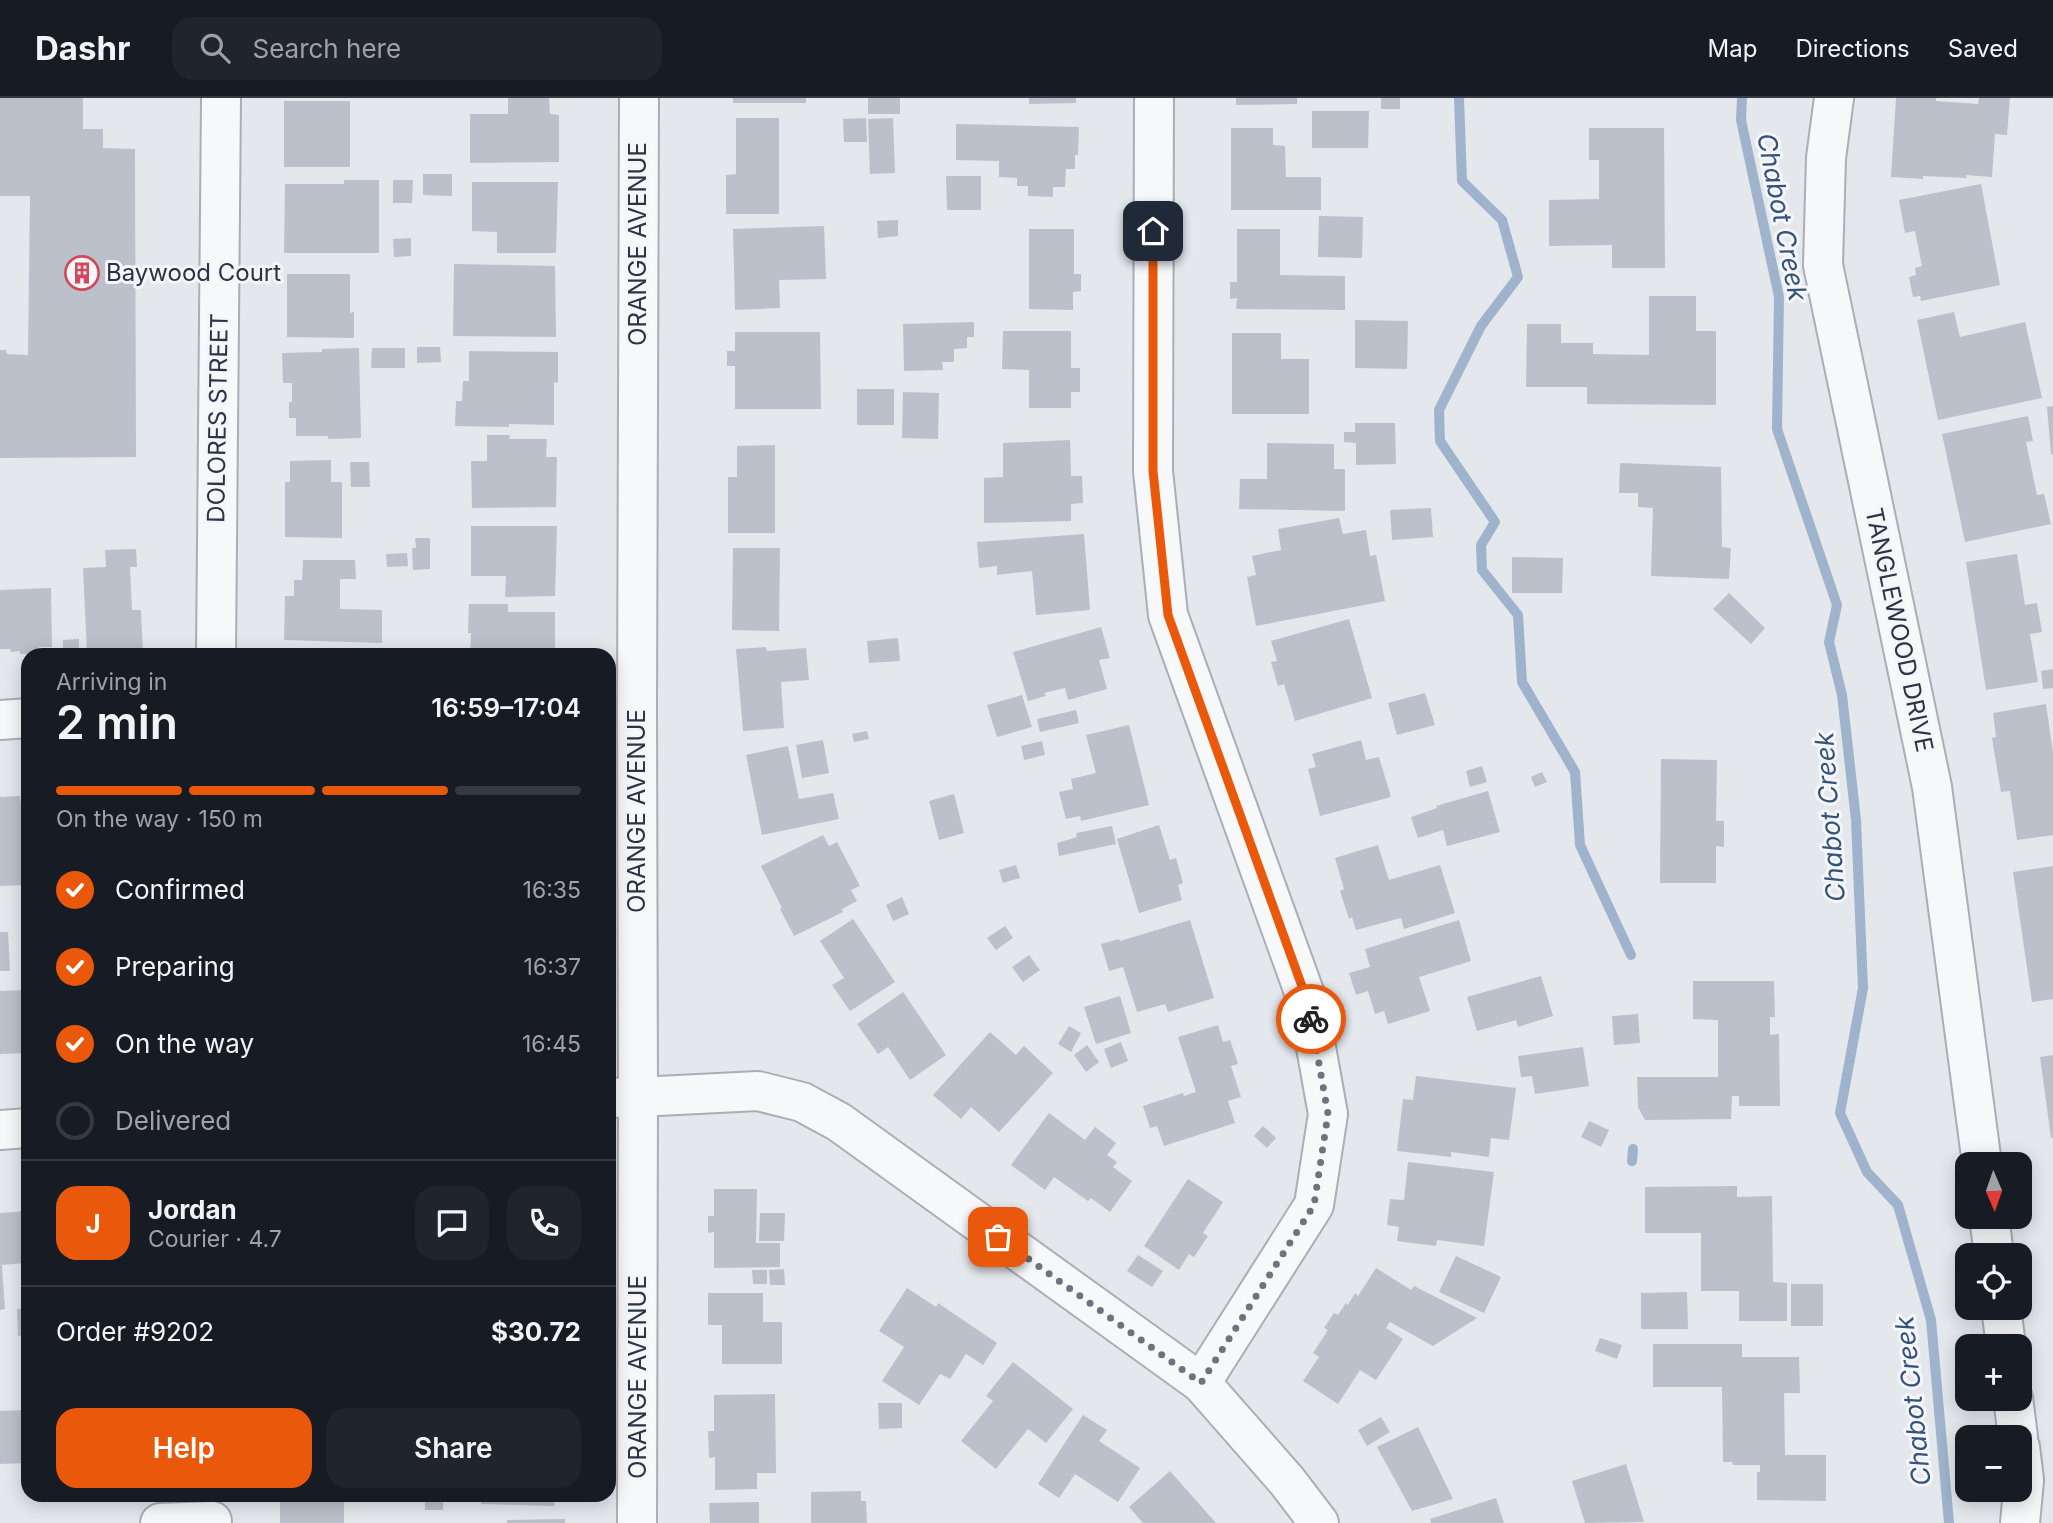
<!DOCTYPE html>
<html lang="en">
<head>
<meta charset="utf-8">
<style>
  body { margin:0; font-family:Inter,sans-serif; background:#20242c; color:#f1f3f6; height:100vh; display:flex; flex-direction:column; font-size:26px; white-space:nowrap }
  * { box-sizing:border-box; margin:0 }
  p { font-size:23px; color:#9ea1a6 }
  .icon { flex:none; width:38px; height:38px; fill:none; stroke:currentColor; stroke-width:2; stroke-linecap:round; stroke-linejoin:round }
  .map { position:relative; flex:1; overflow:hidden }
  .side { position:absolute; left:21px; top:550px; width:595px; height:854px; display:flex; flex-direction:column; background:#171b24; border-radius:21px; box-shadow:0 4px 18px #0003 }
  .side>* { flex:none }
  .needle { width:46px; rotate:178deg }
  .tools { position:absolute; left:1955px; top:1054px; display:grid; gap:14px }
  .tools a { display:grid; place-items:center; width:77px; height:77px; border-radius:14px; background:#171b24; box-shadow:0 4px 18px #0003; font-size:35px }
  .pin { position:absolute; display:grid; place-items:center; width:60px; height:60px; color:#fff; margin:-30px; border-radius:14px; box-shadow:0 4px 10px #0006 }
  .courier { position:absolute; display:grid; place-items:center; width:70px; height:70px; margin:-35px; border:5px solid #ea580c; border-radius:50%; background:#fff; color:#222; box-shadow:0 2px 9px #0007 }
  .head em { font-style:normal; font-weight:600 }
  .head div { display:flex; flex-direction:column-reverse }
  .head { display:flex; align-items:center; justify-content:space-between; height:119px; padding:0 35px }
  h1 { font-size:46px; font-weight:600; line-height:52px }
  .bar { display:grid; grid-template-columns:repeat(4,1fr); gap:10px 7px; align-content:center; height:84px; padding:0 35px }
  .bar i { height:9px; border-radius:5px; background:#363941 }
  .bar .current { background:#ea580c }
  .bar p { grid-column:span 4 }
  .line { display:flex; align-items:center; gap:18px; padding:0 35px; border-top:2px solid #363941 }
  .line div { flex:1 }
  .round { display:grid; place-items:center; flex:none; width:74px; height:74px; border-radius:21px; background:#20242c }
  ol { padding:0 35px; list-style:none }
  li { display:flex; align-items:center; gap:21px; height:77px }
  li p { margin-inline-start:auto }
  li .icon { padding:7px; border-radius:50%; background:#ea580c; color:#fff; stroke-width:4 }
  li:last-child { color:#9ea1a6 }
  li i { width:38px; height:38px; border:4px solid #363941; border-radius:50% }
  .action { display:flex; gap:14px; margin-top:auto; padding:14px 35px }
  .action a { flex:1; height:80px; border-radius:21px; background:#ea580c; color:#fff; font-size:28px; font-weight:600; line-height:80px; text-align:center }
  .action a+a { background:#20242c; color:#f1f3f6 }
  header { display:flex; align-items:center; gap:42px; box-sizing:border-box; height:98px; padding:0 35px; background:#171b24; border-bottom:2px solid #363941 }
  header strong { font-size:33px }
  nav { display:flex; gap:38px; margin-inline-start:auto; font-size:24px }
  .search { width:490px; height:63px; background:#20242c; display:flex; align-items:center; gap:18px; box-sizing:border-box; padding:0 24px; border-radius:21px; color:#9ea1a6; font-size:26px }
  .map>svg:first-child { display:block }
</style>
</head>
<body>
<header>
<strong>Dashr</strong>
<div class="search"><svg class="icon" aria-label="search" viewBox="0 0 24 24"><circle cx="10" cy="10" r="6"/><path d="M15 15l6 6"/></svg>Search here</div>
<nav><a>Map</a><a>Directions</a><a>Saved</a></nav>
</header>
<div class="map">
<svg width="2053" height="1425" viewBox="0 0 2053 1425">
  <rect width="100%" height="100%" fill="#e4e7ec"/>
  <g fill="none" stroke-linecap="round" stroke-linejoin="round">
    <!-- stream -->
    <path stroke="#9fb4cc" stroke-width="10" d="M1459 0 1462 83 1502 122 1518 179 1481 228 1439 312 1440 343 1495 424 1481 447 1482 472 1518 517 1522 584 1575 674 1580 747 1631 857
      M1742 0 1741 22 1779 199 1777 331 1837 507 1829 544 1842 597 1856 722 1863 890 1840 1015 1867 1074 1898 1107 1931 1222 1949 1425
      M1632 1063 1633 1051"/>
  </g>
  <!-- building -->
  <path fill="#bbc0ca" d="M0 0H83V31H103V50L135 51 136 359 0 360V252H6L7 256 28 257 30 98H0Z
    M508 0H549L550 16 559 17V64L470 65V16H508Z
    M733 0H806V5H733Z
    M868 0H900V16H868Z
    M1029 0H1076V5L1029 6Z
    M1236 0H1297V6L1236 7Z
    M1381 0H1400V11H1381Z
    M1896 0H1936V3L1978 6 1979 0H2010L2007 37 1995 36 1992 79 1966 77 1967 80 1923 78V81L1891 79Z
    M284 3H350V69H284Z
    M1312 13H1369L1368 50H1312Z
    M736 20H779V116H726V77L736 76Z
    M866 20 867 44H844L843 21Z
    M893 20 895 75 870 76 868 21Z
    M956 26 1079 29 1078 57H1075V71H1066L1065 89H1053V99L1028 98V88H1017V80L999 79V63L956 62Z
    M1231 30H1273V47L1285 48 1286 79H1321V112H1231Z
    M1589 30H1664L1665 170H1612V147L1549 148V102L1599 101V62H1589Z
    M423 76H452V98L423 97Z
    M946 78H981V112H947Z
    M344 82H379V155H284L285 86H344Z
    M393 82H413L412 105H393Z
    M472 84H558L556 155H497V134L472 133Z
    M1981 86 2000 187 1921 203 1920 198 1913 199 1909 179 1916 177 1915 170 1922 168 1915 133 1905 135 1899 102Z
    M1319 118 1363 119 1362 160 1318 159Z
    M898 122V138L878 140 877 123Z
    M824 128 826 181 779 182 780 210 735 212 733 131Z
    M1029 131H1074V176H1081V193L1073 194V212L1029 211Z
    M1237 131H1280V177L1345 178V212L1236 211 1237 200 1230 201V184H1237Z
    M411 140V158L394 159 393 141Z
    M454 166 555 168 556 239 453 238Z
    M287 176H350V215L354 214V240L287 239Z
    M1649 198H1696V233H1716V307L1587 306V289H1526L1527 226H1561V245H1593V256L1649 257Z
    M1954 214 1960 239 2025 224 2042 300 1938 322 1917 222Z
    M1355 222 1408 223 1407 271 1355 270Z
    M974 224V239H967V250L954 251V264H942L943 272 904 273 903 226Z
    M1003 233H1071V270H1080V294H1071V310H1029V272L1002 271Z
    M735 234H820L821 311H735V268H727V253H735Z
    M1232 235H1281V261H1309V316H1232Z
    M417 249H440L441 264 417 265Z
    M359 250 361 340 328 341V338H296V320H289V304H292V285H283L282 255 322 254V251Z
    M372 250H405V270H371Z
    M469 253 558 254V285L554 284V327L509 326V329L455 328 456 303H462L463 283H469Z
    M857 291H894V327H857Z
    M903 294 939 295 938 341 902 340Z
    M2053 308V356L2051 357 2047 309Z
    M2028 318 2033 343 2026 344 2037 397 2044 396 2051 426 1965 444 1942 336Z
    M1355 325H1395L1396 366 1356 367V345L1344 344V334H1355Z
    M487 337H510L509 341H547L546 359H557L556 409 472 410 471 363H487Z
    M1070 342 1071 378H1082L1083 405 1071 406V423L984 425V380L1003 379V345Z
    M1267 345 1334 346V371H1345V413L1239 411 1240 381H1267Z
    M775 347V435H728V379H737V348Z
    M331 362V384H342V440L285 439V384H290V363Z
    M350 364H369L370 389H351Z
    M1620 365 1721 369 1722 449 1731 450 1729 481 1651 478 1653 410 1638 409V395H1619Z
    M1431 410 1433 439 1392 442 1390 412Z
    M1339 420 1343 436 1366 432 1370 458 1376 457 1385 503 1256 528 1247 479 1256 477 1252 458 1281 452 1278 431Z
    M471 428H557L555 498 505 499 506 478H471Z
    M1084 436 1090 512 1036 517 1032 473 997 477V468L979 470 977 444Z
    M415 440H430V471L413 472 412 450H416Z
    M733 450H780L779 533 732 532Z
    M136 451 137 469H130L132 512H141L143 556H87L83 470 106 469 105 452Z
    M407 455 408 468 387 469 386 456Z
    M2017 456 2025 507 2037 505 2042 534 2030 536 2038 584 1986 592 1966 464Z
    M1512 459 1563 460 1562 495H1512Z
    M303 462H355L356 481H340V511L382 512V545L284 542 285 498H294V482H302Z
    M51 490 52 549H39V556H20V553L11 554 10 551H0V492Z
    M1729 495 1765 530 1751 546 1713 511Z
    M469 506H508V514H555V554H558V556H470L471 535H468Z
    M1349 521 1372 600 1295 623 1284 586 1278 588 1271 564 1277 563 1271 543Z
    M1101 529 1110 560 1099 562 1107 591 1068 602 1065 590 1044 595 1046 598 1028 603 1013 554Z
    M898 540 900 563 869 565 867 543Z
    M79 541V552L63 553V542Z
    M766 549 767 553 806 550 809 582 781 584 784 630 743 633 736 551Z
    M2053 571V590L2043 591 2041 573Z
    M1425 595 1435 627 1397 637 1388 605Z
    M1022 597 1032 629 997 639 987 607Z
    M2046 606 2053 654V737L2017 742 2010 693 2001 694 1992 640 1996 639 1993 615Z
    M1076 612 1079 625 1040 634 1037 621Z
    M1129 627 1149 707 1081 723 1080 718 1066 721 1059 694 1073 691 1071 681 1096 675 1086 637Z
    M867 633 869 641 854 644 852 636Z
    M823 642 829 675 802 680 796 647Z
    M1361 642 1366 662 1379 659 1391 699 1320 718 1308 671 1316 669 1312 656Z
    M1042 643 1045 657 1024 662 1021 648Z
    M788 648 799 701 833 695 839 721 762 737 746 657Z
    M1661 661 1717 662 1716 723H1724V749L1716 748V785H1660Z
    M1482 668 1487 684 1470 689 1466 673Z
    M1542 674 1547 684 1535 689 1531 679Z
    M1488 693 1500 734 1447 748 1443 732 1418 740 1411 719 1437 710 1436 708Z
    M954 696 964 735 939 742 929 703Z
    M20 698 21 707 28 706V796H23V787L0 788V699Z
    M1159 727 1170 762 1176 760 1183 785 1178 787 1182 802 1139 815 1117 741Z
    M1112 728 1116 746 1059 758 1057 745 1077 739 1076 735Z
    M823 737 829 748 837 744 860 788 851 792 857 803 842 811 843 814 794 838 780 811 782 810 761 768Z
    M1378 747 1389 782 1440 767 1455 815 1404 831 1401 820 1356 832 1352 819 1349 821 1340 793 1344 791 1335 760Z
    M1016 767 1020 780 1003 785 999 772Z
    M2053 768V901L2032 904 2013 774Z
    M902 799 909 816 893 823 886 807Z
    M853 821 895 884 850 913 832 887 844 880 820 843Z
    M1190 822 1214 900 1168 914 1165 906 1137 914 1123 869 1109 873 1101 846 1119 841 1120 843Z
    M1459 822 1471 863 1419 879 1430 913 1388 926 1384 913 1375 916 1368 893 1356 897 1349 875 1370 869 1365 851Z
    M1005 828 1013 840 996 852 987 840Z
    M0 834H8L10 873H0Z
    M1029 857 1040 872 1023 884 1012 869Z
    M1541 878 1553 918 1518 929 1516 922 1477 933 1467 899Z
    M1693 883H1774L1775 919H1770V937L1779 936 1780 1008H1739V998H1732L1731 1021 1645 1022 1638 1009 1637 979H1718V922L1693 921Z
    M28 892V955L0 956V893Z
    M903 894 946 957 910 982 888 949 878 956 857 926Z
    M1120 898 1131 935 1096 946 1084 909Z
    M1638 916 1640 945 1614 947 1612 918Z
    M1218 927 1223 944 1230 942 1238 966 1231 968 1241 999 1228 1003 1235 1025 1164 1048 1157 1028 1150 1030 1143 1008 1183 995 1184 998 1196 994 1178 939Z
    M1069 928 1081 935 1071 954 1058 946Z
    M990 934 1016 957 1024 948 1053 975 999 1034 971 1009 961 1021 933 997Z
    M1121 944 1128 963 1111 970 1104 951Z
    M1087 947 1099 964 1086 974 1074 957Z
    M1583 949 1589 988 1535 996 1532 978 1521 979 1518 958Z
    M2053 957V1040H2051L2040 959Z
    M1416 978 1516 990 1509 1042 1491 1040 1489 1059 1451 1054V1059L1397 1053 1403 1001 1413 1002Z
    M1049 1015 1085 1042 1095 1029 1116 1045 1107 1057 1117 1064 1113 1069 1132 1083 1110 1114 1091 1100 1088 1103 1054 1079 1045 1092 1011 1067Z
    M1589 1023 1609 1032 1601 1049 1581 1039Z
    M1263 1028 1276 1040 1267 1050 1254 1038Z
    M1408 1064 1494 1074 1484 1148 1437 1142 1436 1148 1397 1143 1399 1129 1387 1127 1390 1101 1404 1102Z
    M1188 1081 1223 1104 1203 1135 1208 1138 1194 1159 1189 1156 1179 1172 1144 1148Z
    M1737 1088V1099L1772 1098 1773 1184 1787 1185V1223H1739V1193H1701V1135H1645V1089Z
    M714 1091H757L756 1145H780V1169L714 1170V1134L708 1135V1118H714Z
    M28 1113V1173H26L25 1165 2 1167 5 1211 0 1212V1115Z
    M760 1115H785L784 1143H759Z
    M1138 1157 1163 1173 1152 1189 1127 1173Z
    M1456 1158 1501 1179 1484 1215 1439 1194Z
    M1376 1170 1411 1192 1414 1188 1477 1220 1433 1248 1390 1224 1386 1230 1403 1241 1376 1282 1360 1272 1338 1306 1303 1283 1319 1259 1313 1255 1328 1232 1324 1230 1334 1215 1338 1217 1346 1205 1348 1207 1355 1195 1358 1198Z
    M784 1171 785 1187H770L769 1172Z
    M752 1172H767V1186H753Z
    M1791 1186H1823V1228H1791Z
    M907 1190 936 1209 938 1205 997 1245 983 1267 966 1256 950 1281 940 1276 919 1307 882 1283 904 1249 879 1233Z
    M1687 1194 1688 1231H1641V1195Z
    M708 1195H763V1224H782V1266H722V1227H708Z
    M17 1211H28V1237L18 1238Z
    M1600 1240 1622 1247 1617 1261 1595 1253Z
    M1653 1246H1742V1259H1799L1800 1295H1784L1785 1357H1826V1403L1757 1402V1374H1760V1367H1733L1732 1364H1723L1722 1289H1653Z
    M1013 1264 1073 1311 1046 1345 1028 1331 996 1371 961 1343 993 1303 986 1298Z
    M775 1296 776 1375H757V1391L715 1392V1359L709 1360 708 1333H714V1297Z
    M878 1305H902V1330L879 1331Z
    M28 1312V1365L0 1366V1313Z
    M1083 1317 1107 1332 1099 1343 1140 1370 1118 1404 1075 1376 1059 1400 1038 1386Z
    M1381 1319 1390 1334 1367 1348 1358 1332Z
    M1418 1329 1453 1401 1412 1413 1377 1349Z
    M1626 1366 1644 1424 1585 1425 1572 1383Z
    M1170 1373 1216 1425H1143L1129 1409Z
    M861 1393V1403H866L867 1425H811V1394Z
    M280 1396H344V1425H280Z
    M425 1396H443V1412H425Z
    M481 1396H555L554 1408 481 1406Z
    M1496 1400 1504 1425H1431L1430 1421Z
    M759 1404V1425H710L709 1405Z
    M565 1421V1425H507V1422Z"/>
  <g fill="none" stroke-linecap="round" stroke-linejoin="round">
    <!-- minor casing -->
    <g stroke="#a9aeb7" stroke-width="42">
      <path id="minor" d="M1154 0 1153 373 1168 517 1308 905 1328 1016 1314 1107 1201 1285
        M1834 0 1826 60 1823 167 1932 689 1982 1066
        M216 556 221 0
        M0 622 28 620
        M609 1000 638 999 637 1425
        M0 1032 28 1030
        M1989 1118 1994 1157
        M2001 1209 2006 1248
        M2013 1300 2018 1339
        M2020 1349 2024 1382 2020 1425
        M160 1425 212 1423"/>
    </g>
    <!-- tertiary casing -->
    <g stroke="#a9aeb7" stroke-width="42">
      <path id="tertiary" d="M639 0 637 611 638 999 758 993 802 1004 839 1024 1201 1285 1287 1383 1319 1425"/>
    </g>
    <!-- minor -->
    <use href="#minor" stroke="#f7f8fa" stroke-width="38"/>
    <!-- tertiary -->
    <use href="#tertiary" stroke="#f7f8fa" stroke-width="38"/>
  </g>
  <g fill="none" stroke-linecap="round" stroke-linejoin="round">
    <!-- done -->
    <path stroke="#6c737f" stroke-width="7" stroke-dasharray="0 12.6" d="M998 1139 1201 1285 1314 1107 1328 1016 1311 921"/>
    <!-- route -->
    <path stroke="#ea580c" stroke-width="9" d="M1153 133V373L1168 517 1308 905 1311 921"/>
  </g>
  <!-- icons -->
  <defs>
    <g id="building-ring" transform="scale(1.75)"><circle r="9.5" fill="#f4f6f9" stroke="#d1495b" stroke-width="1.5"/><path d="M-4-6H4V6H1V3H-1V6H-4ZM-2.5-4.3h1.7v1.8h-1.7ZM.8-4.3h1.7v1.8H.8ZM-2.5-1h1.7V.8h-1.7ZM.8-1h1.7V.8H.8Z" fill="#d1495b"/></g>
  </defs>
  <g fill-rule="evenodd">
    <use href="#building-ring" x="82" y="175"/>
  </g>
  <g text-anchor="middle" stroke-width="6" stroke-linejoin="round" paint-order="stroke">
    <!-- street labels -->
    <g font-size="24" fill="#2b3445" stroke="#f4f6f9">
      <text transform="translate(638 146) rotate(-90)" y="8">ORANGE AVENUE</text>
      <text transform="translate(218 320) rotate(-89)" y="8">DOLORES STREET</text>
      <text transform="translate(1899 532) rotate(78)" y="8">TANGLEWOOD DRIVE</text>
      <text transform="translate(637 713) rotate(-90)" y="8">ORANGE AVENUE</text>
      <text transform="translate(638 1279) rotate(-90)" y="8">ORANGE AVENUE</text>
    </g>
    <!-- poi labels -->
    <g font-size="24" fill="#2b3445" stroke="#f4f6f9" text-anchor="start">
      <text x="106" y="183">Baywood Court</text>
    </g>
    <!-- water labels -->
    <g font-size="26" font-style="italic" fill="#34527a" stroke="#f4f6f9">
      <text transform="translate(1782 119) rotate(79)" y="9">Chabot Creek</text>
      <text transform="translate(1830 719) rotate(-94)" y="9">Chabot Creek</text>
      <text transform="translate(1913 1303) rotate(-96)" y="9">Chabot Creek</text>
    </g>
  </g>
</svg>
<div class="tools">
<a><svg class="needle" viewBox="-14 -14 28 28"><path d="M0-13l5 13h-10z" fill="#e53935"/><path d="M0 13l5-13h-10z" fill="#9ea1a6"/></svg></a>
<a><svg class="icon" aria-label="locate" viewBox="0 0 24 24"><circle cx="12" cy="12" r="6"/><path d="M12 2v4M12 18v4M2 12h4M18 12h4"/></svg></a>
<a>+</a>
<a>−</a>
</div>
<div class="pin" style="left:998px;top:1139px;background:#ea580c"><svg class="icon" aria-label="bag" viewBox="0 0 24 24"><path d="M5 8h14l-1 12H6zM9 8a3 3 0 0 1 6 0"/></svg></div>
<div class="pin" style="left:1153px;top:133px;background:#1f2937"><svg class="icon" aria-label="home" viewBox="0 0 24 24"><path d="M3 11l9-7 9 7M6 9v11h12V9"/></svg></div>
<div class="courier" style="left:1311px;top:921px"><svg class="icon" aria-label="bike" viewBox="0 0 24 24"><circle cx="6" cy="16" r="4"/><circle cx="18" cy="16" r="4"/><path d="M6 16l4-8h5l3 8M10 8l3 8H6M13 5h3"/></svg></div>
<section class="side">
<div class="head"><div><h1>2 min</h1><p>Arriving in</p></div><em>16:59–17:04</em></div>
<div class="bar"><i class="current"></i><i class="current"></i><i class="current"></i><i></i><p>On the way · 150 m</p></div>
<ol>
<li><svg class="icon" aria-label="check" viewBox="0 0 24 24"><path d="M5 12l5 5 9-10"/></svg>Confirmed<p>16:35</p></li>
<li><svg class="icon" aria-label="check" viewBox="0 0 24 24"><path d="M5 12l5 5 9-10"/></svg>Preparing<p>16:37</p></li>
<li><svg class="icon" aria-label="check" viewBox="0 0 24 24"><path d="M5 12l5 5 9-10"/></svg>On the way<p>16:45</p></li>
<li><i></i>Delivered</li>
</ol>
<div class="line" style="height:126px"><b class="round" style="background:#ea580c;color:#fff">J</b><div><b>Jordan</b><p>Courier · 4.7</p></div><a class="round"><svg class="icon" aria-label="chat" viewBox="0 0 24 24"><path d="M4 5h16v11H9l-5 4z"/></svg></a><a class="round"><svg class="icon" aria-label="phone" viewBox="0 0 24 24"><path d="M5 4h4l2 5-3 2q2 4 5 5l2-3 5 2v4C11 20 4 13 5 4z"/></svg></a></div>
<div class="line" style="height:91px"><div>Order #9202</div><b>$30.72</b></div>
<div class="action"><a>Help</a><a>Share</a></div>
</section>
</div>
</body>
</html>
